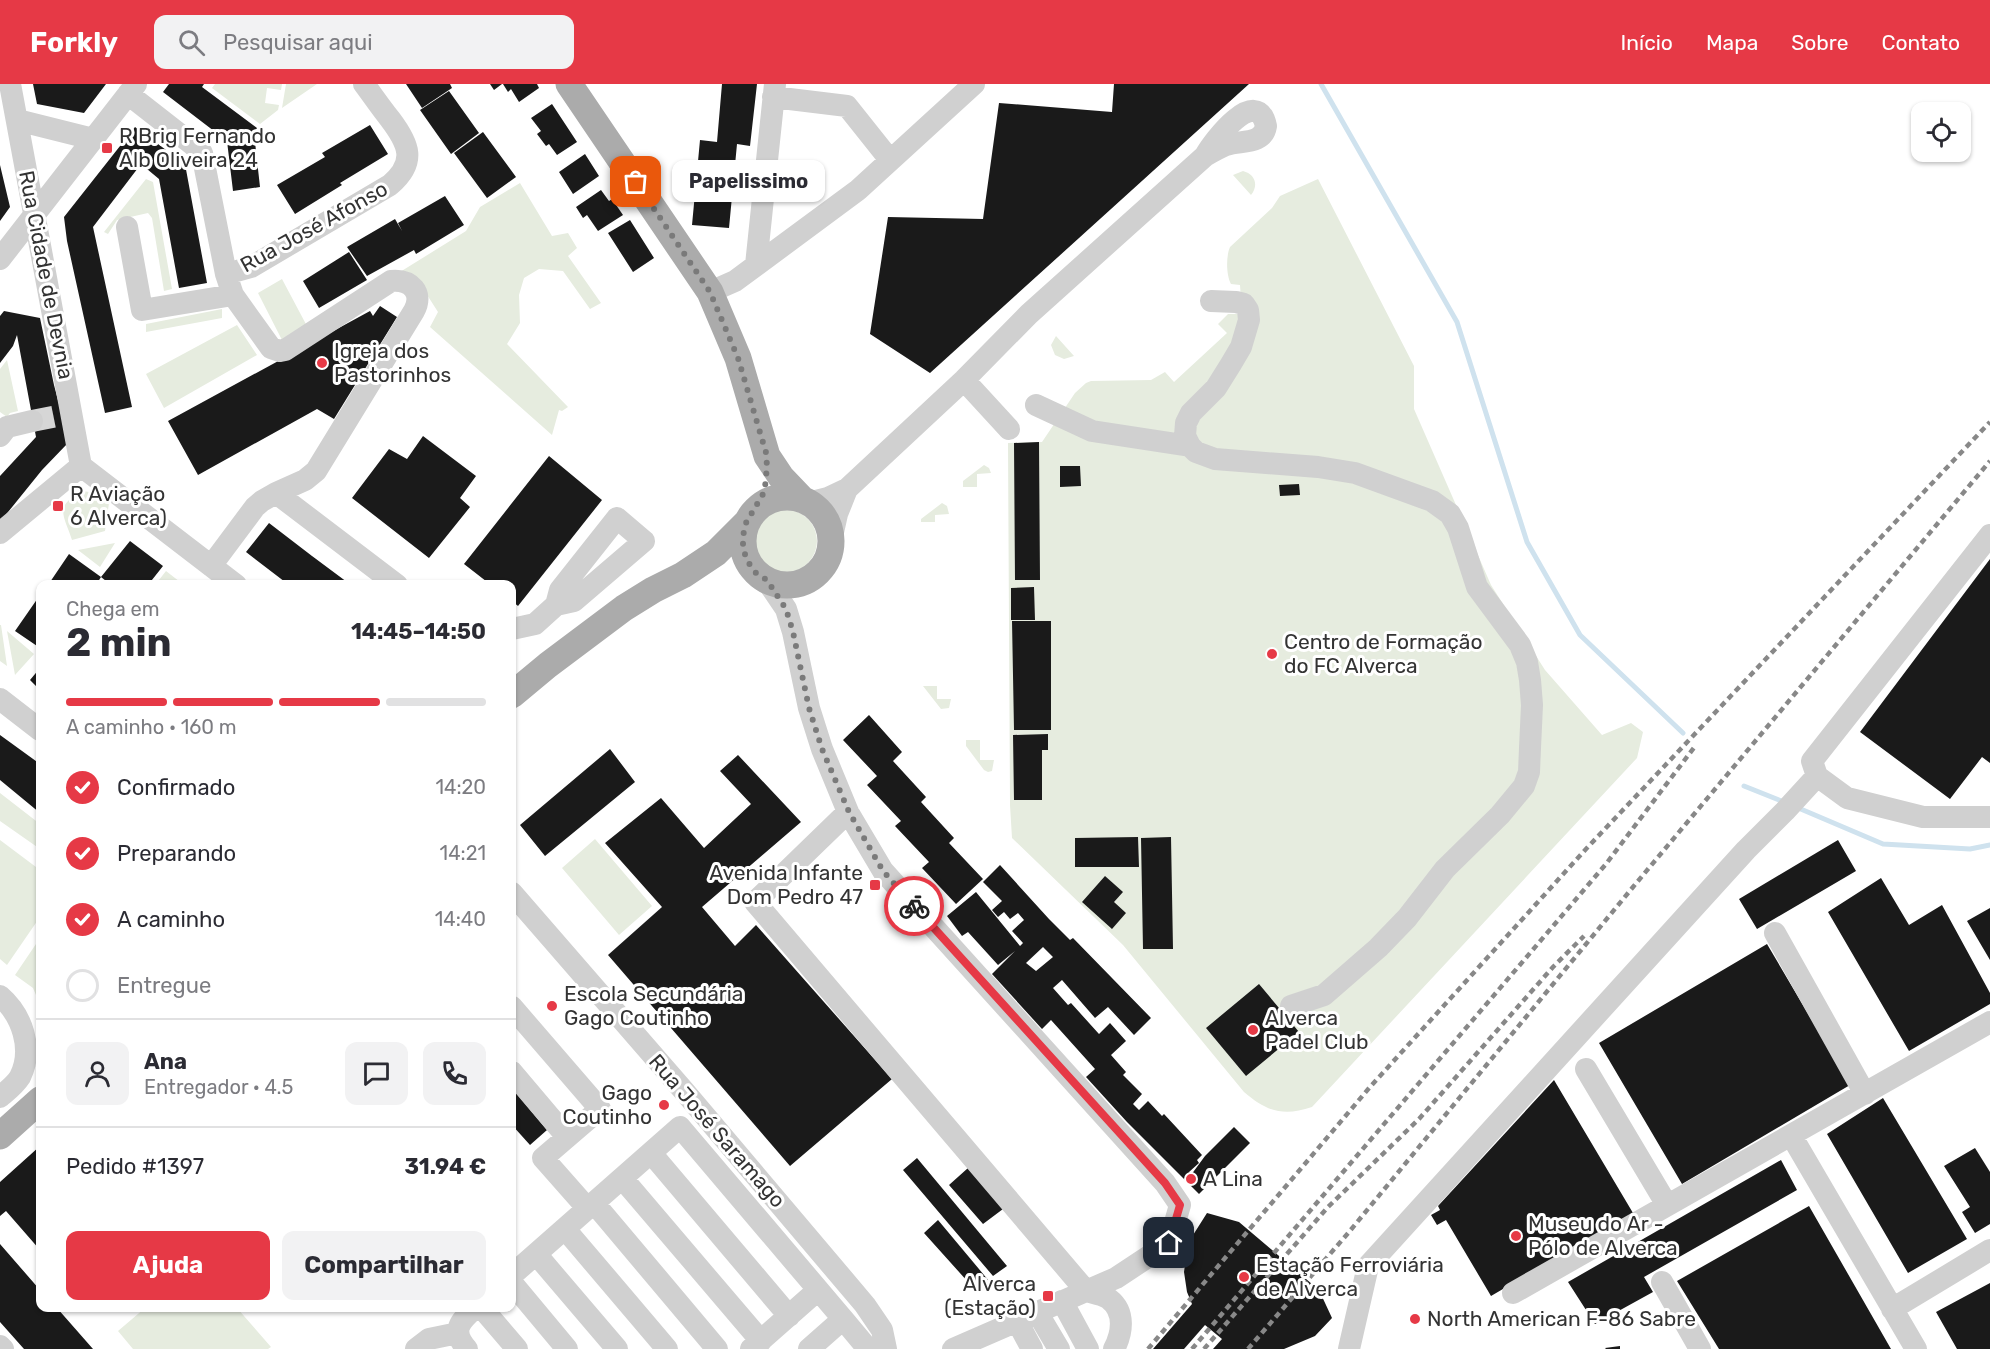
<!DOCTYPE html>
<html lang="pt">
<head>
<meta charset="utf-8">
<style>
  body { margin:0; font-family:Rubik,sans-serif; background:#f2f2f3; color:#2b2b33; height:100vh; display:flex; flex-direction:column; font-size:22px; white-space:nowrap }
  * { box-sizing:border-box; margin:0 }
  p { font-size:20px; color:#7c7c81 }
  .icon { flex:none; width:33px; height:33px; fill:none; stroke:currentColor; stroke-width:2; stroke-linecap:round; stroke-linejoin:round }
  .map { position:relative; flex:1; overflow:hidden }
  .sheet { position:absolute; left:36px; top:496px; width:480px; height:732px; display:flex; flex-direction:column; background:#fff; border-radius:12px; box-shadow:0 2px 4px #0004 }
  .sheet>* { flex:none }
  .buttons { position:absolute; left:1911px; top:18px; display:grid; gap:12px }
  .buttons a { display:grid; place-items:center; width:60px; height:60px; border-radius:12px; background:#fff; box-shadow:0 2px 4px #0004; font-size:30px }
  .pin { position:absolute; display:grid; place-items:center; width:51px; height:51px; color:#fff; margin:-26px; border-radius:12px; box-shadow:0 3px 9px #0006 }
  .courier { position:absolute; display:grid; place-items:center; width:60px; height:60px; margin:-30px; border:4px solid #e63946; border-radius:50%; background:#fff; color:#222; box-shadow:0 2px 8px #0007 }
  .bubble { position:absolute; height:42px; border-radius:12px; background:#fff; box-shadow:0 2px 4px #0004; font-size:20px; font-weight:700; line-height:42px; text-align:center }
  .summary em { font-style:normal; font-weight:700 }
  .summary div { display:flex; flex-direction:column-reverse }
  .summary { display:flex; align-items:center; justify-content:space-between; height:102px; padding:0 30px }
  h1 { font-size:39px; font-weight:700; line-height:45px }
  .bar { display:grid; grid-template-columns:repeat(4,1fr); gap:9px 6px; align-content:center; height:72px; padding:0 30px }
  .bar i { height:8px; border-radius:4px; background:#e1e1e2 }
  .bar .current { background:#e63946 }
  .bar p { grid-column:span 4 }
  .line { display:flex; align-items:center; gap:15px; padding:0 30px; border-top:2px solid #e1e1e2 }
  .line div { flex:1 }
  .round { display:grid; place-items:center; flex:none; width:63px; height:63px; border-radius:12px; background:#f2f2f3 }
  ol { padding:0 30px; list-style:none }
  li { display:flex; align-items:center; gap:18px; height:66px }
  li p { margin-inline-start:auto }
  li .icon { padding:6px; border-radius:50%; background:#e63946; color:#fff; stroke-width:4 }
  li:last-child { color:#7c7c81 }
  li i { width:33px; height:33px; border:3px solid #e1e1e2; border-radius:50% }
  .primary-button { display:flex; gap:12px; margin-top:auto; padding:12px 30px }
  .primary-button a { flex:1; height:69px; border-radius:12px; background:#e63946; color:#fff; font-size:24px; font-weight:700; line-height:69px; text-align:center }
  .primary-button a+a { background:#f2f2f3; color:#2b2b33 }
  header { display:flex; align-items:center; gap:36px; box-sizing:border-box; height:84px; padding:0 30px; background:#e63946; color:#fff }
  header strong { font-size:28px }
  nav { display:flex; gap:33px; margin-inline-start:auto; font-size:21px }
  .search { width:420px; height:54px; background:#f2f2f3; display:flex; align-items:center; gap:15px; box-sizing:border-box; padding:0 21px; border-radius:12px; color:#7c7c81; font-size:22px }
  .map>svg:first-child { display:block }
</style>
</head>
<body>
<header>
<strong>Forkly</strong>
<div class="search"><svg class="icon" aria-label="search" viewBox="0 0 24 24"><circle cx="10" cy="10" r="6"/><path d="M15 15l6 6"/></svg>Pesquisar aqui</div>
<nav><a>Início</a><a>Mapa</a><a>Sobre</a><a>Contato</a></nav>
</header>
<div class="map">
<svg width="1990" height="1265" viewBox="0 0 1990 1265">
  <rect width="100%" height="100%" fill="#fff"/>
  <!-- green -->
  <path fill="#e6ecdf" d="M215 0H282L281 6 267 4 265 19 279 21 278 26 260 40 212 4Z
    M286 0H317L282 24Z
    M1243 87C1255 90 1259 101 1251 111L1233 91Z
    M146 95 153 98 172 205 164 207 152 134 148 129 117 136 108 150 104 148Z
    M1318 95 1414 282V325L1491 501 1545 586 1602 651 1631 639 1643 648 1637 674 1312 1023C1283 1033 1266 1027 1244 1008L1123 861 1012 754 1010 721 1008 359 1042 358 1075 309 1086 299 1091 297 1151 296 1165 288 1174 298 1227 249 1218 240 1228 230H1242L1240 201 1231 200C1226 191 1226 172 1230 163L1272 124 1280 112Z
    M520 99 552 152 568 149 577 164 568 172 601 219 590 225 563 187 539 185 524 194 519 211 520 239 507 260 568 323 562 327 559 326 552 351 430 243 438 228 422 203 400 188 466 147 480 123Z
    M282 195 308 244 283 258 258 209Z
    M222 225V234L146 248V240Z
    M237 241 257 271 164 324 146 290Z
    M1056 252 1074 272 1064 275 1055 271 1051 261Z
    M7 276 18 327 10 329 7 333 0 328V285Z
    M984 381 989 384 991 389 977 390V403H963V397Z
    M83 407 95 409 109 419 105 447 72 456C64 431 53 422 83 407Z
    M942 419 947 422 949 430 935 431V438H921V435Z
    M755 457a31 31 0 1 1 62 0a31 31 0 1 1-62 0Z
    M115 459 100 483 78 466Z
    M166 487 184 501H155Z
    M0 541H1L7 582 0 577Z
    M7 547 34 570 15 591Z
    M923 602H937V615H951L949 624 941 625Z
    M966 656H980V676H994L992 687 988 688 984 686 966 662Z
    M0 709 40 740V765L0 737Z
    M595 755 652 822 619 851 562 784Z
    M0 756 40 786V833L7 881 0 875Z
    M36 860 40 863V917L39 918 33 904 15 891Z
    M145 1224H237L271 1263 268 1265H133L118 1247Z"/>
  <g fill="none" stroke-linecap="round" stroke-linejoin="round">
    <!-- stream -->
    <path stroke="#cfe2ee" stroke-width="5" d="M1321 0 1457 238 1527 458 1580 551 1683 649
      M1744 702 1784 718
      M1796 723 1883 760 1970 765 1990 761"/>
  </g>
  <!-- building -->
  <path fill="#1a1a1a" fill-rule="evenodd" d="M33 0H106L84 29 37 20Z
    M169 0H204L202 3 257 44 254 49 260 103 233 107 227 57 163 8Z
    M406 0H450L452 4 422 24Z
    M490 0H502L494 6Z
    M503 0H537L539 4 519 18 511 5 508 8Z
    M722 0H757L750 62 737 60 729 144 692 141 700 56 717 58Z
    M1114 0H1249L930 289 870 250 888 133 983 135 999 19 1112 28Z
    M449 7 479 49 451 70 420 26Z
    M552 20 577 58 557 71 549 60 546 62 537 50 541 47 531 34Z
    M370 41 388 70 340 99 342 101 295 130 277 101 325 73 322 69Z
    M135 43 185 80 207 199 179 204 159 95 141 80 93 143 132 323 105 329 67 157 64 133Z
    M483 48 516 93 487 114 454 69Z
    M585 70 599 92 573 110 559 88Z
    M0 81 10 123 0 137Z
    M601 106 609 117 612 115 623 131 598 147 587 131 583 134 576 123Z
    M445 112 464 141 416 170 414 166 367 192 347 163 395 135 402 147 398 139Z
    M630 136 654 174 633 188 608 149Z
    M349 168 367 196 319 224 303 197Z
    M380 222 397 233 334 335 317 325 198 391 168 337 370 227 373 232Z
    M4 227 40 234 54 301 64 339 67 360 42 386 0 438V392L36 353 17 251 13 262 0 279V232Z
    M423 352 476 392 460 414 470 423 429 474 352 414 389 365 407 375Z
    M1039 358 1040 496H1015L1014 359Z
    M549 372 602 416 518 522 512 517V501H491L464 480Z
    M1060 382H1080L1081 402 1060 403Z
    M1299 400 1300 411 1280 412 1279 401Z
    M269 439 312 472 351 501H289L246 468Z
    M130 457 163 482 148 501H111L101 493Z
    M69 470 101 493 96 501H48Z
    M1990 475V679L1982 673 1950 715 1860 648Z
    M1034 503 1035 536H1011V504Z
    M40 511V564L15 547Z
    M1012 537H1051V646H1014Z
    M40 584V606L30 596Z
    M869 631 902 668 893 677 926 713 921 718 954 754 949 759 983 795 956 820 922 784 929 778 895 742 901 737 867 701 877 692 843 656Z
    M1048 650V666H1042V716H1014L1013 651Z
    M0 651 40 680V729L0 696Z
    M610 665 635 698 545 772 520 741Z
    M738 671 801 738 702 823 735 862 756 841 892 995 790 1082 608 871 662 823 605 759 661 714 704 764 751 720 720 687Z
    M1138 753 1139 783H1075V754Z
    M1171 753 1173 865H1143L1141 754Z
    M1838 756 1856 787 1757 845 1739 815Z
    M1000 781 1049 835 1070 856 1073 854 1151 934 1134 951 1108 923 1095 934 1062 896 1053 904 1068 921 1071 919 1099 950 1110 939 1126 957 1111 971 1126 988 1123 991 1142 1010 1133 1020 1139 1026 1148 1017 1162 1032 1164 1030 1202 1071 1197 1076 1199 1079 1189 1088 1191 1091 1205 1072 1234 1043 1250 1059 1199 1110 1127 1038 1086 993 1095 985 1051 936 1042 945 992 890 1015 867 998 881 968 848 962 852 947 832 976 808 1020 862 1023 859 1012 847 1024 836 1018 829 1010 835 1004 828 998 833 992 826 1002 817 983 798ZM1043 863 1053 873 1036 887 1026 879Z
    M1105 792 1123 808 1114 818 1126 829 1112 845 1082 818Z
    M1881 794 1909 841 1942 821 1990 909V920L1909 967 1828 828Z
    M1990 824V876L1967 837Z
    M1767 860 1850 1001 1682 1100 1599 959Z
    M1259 900 1299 948 1246 992 1206 944Z
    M1554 996 1633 1129 1491 1212 1446 1136 1437 1141 1431 1131 1440 1126 1438 1122Z
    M512 1004 547 1046 530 1061 512 1041Z
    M1883 1014 1967 1155 1908 1189 1827 1050Z
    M40 1062V1166L6 1127 0 1132V1098Z
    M1975 1064 1990 1088V1140L1975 1149 1962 1128 1970 1123 1944 1082Z
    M917 1074 1007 1182 993 1192 903 1086Z
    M1781 1076 1797 1106 1644 1193 1653 1208 1595 1240 1568 1198Z
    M968 1084 1003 1125 983 1140 949 1101Z
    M1809 1122 1891 1265H1719L1677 1197Z
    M1207 1129 1239 1138 1319 1206 1332 1234 1315 1252 1284 1265H1213L1222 1255 1205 1241 1184 1265H1153L1192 1220 1187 1208 1184 1188 1188 1159Z
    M938 1136 989 1197 977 1208 924 1149Z
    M0 1160 40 1206V1224H57L93 1265H24L0 1238Z
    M1990 1199V1265H1957L1936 1228Z
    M1620 1262V1265H1606L1605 1264Z"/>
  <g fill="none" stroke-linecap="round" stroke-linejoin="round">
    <!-- minor-tunnel -->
    <path stroke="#d6d6d6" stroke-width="22" stroke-dasharray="22 11" stroke-linecap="butt" d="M32 337 62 331"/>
    <!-- minor -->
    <path stroke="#d0d0d0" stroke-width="22" d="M10 0 81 382
      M128 10 192 60 202 69 226 190 233 211 271 264 280 267 285 266 391 197C411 195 424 209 414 227L316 387 305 396 276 409
      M773 13 847 22 890 76
      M17 36 93 55
      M127 143 142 226 233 211
      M0 175 136 0
      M756 181 775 0
      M226 190 251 183 390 101C417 78 409 60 390 35 381 24 373 12 364 0
      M710 208 735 197 858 106 974 0
      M1211 217 1236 218 1244 220 1248 226 1249 236 1241 263 1231 280 1216 304 1191 329 1186 339 1185 352 1190 362 1196 368 1215 375 1318 383 1355 389 1432 417 1450 430 1458 444 1477 503 1520 561 1527 578 1530 596 1532 621 1530 664 1529 688 1524 702 1500 731 1445 785 1407 834 1378 864 1324 911 1291 922
      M964 296 1009 345
      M1036 321 1092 347 1190 362
      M0 352 7 343 32 337
      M81 382 236 501
      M808 419 828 414 847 405 964 296 1029 230 1205 72C1212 68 1219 64 1226 61 1241 56 1263 61 1266 42 1257 0 1213 57 1205 72
      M0 449 81 382
      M831 457 837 430 847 405
      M211 482 255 423 262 417 276 409 397 501
      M767 497 786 525 793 548 809 624 822 665 848 728 883 787 1165 1099 1180 1121 1169 1159 1116 1194 953 1265
      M512 545 535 540 556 521 574 517 644 457 617 434 560 506 556 521
      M0 615 40 646
      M1817 692 1847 714 1923 733H1990
      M848 728 755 818 1086 1207C1093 1209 1104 1211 1109 1215 1126 1228 1122 1250 1114 1265
      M512 809 684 1007 865 1221 882 1246 886 1265
      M1775 849 1865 1010
      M0 912C22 931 34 965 20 993 15 1001 7 1007 0 1013
      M512 923 600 1025 543 1074 588 1125
      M1586 985 1667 1121
      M512 988 567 1053
      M1791 1051 1916 1265
      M651 1069 789 1232
      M622 1094 761 1257
      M594 1119 717 1265
      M565 1145 667 1265
      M536 1170 617 1265
      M512 1191 680 1043 843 1235 809 1265
      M1662 1198 1700 1265
      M512 1199 567 1265
      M1513 1209 1990 938
      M1062 1217 1088 1265
      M482 1224 517 1265
      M1892 1225 1990 1166
      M1037 1228 1059 1265
      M843 1235 868 1265
      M1017 1237 1032 1265
      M0 1262 3 1265
      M416 1265 429 1255 458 1249
      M467 1265C451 1247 459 1238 475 1224
      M751 1265 818 1206
      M1349 1265 1368 1182 1746 766 1785 727 1817 692 1812 677 1990 451"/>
    <!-- major -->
    <path stroke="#ababab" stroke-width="27" d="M569 0 710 208 738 274 767 372 781 393 803 416
      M743 457a44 44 0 1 1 88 0a44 44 0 1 1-88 0Z
      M512 611 548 581 624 524 653 506 683 491 716 469 746 439
      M0 1052 40 1016"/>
    <!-- rail -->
    <path stroke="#888" stroke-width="4.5" stroke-dasharray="6 4.5" stroke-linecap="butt" d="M1148 1265 1370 1003 1586 765 1990 338
      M1192 1265 1606 780 1696 661
      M1204 1265 1328 1123 1419 1035 1553 883 1584 852
      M1248 1265 1349 1148 1633 803 1990 377"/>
  </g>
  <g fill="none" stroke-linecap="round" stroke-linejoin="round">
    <!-- done -->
    <path stroke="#7a7a7a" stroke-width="6" stroke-dasharray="0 10.8" d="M636 98 710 208 738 274 767 372 766 397 763 410 746 439 743 452V465L748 478 756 489 767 496 786 525 793 548 809 624 822 665 849 728 883 787 914 822"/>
    <!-- route -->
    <path stroke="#e63946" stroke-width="8" d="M914 822 1165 1099 1180 1121 1169 1159"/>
  </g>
  <!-- markers -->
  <g fill="#e63946" stroke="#fff" stroke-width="2">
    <rect x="101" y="58" width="12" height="12" rx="3"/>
    <circle cx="322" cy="279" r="6"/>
    <rect x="52" y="416" width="12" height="12" rx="3"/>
    <circle cx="1272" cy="570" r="6"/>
    <rect x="869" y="795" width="12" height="12" rx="3"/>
    <circle cx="552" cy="922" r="6"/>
    <circle cx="1253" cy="946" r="6"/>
    <circle cx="664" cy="1021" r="6"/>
    <circle cx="1191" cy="1095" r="6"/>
    <circle cx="1516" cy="1152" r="6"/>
    <circle cx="1244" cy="1193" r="6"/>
    <rect x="1042" y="1206" width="12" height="12" rx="3"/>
    <circle cx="1415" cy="1235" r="6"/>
  </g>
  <g text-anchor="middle" stroke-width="6" stroke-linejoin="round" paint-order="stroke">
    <!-- poi labels -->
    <g font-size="21" fill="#333" stroke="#fff" text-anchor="start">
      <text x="119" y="59">R Brig Fernando<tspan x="119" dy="24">Alb Oliveira 24</tspan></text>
      <text x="334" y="274">Igreja dos<tspan x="334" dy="24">Pastorinhos</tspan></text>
      <text x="70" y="417">R Aviação<tspan x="70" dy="24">6 Alverca)</tspan></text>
      <text x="1284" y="565">Centro de Formação<tspan x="1284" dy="24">do FC Alverca</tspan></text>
      <text x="863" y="796" text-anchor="end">Avenida Infante<tspan x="863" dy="24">Dom Pedro 47</tspan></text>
      <text x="564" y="917">Escola Secundária<tspan x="564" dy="24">Gago Coutinho</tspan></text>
      <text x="1265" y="941">Alverca<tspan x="1265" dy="24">Padel Club</tspan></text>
      <text x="652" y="1016" text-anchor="end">Gago<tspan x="652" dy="24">Coutinho</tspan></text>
      <text x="1203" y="1102">A Lina</text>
      <text x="1528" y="1147">Museu do Ar -<tspan x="1528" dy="24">Pólo de Alverca</tspan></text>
      <text x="1256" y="1188">Estação Ferroviária<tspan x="1256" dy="24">de Alverca</tspan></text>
      <text x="1036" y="1207" text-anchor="end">Alverca<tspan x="1036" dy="24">(Estação)</tspan></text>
      <text x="1427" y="1242">North American F-86 Sabre</text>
    </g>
    <!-- street labels -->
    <g font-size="21" fill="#333" stroke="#fff">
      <text transform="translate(314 143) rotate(-29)" y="7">Rua José Afonso</text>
      <text transform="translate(46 191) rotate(79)" y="7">Rua Cidade de Devnia</text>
      <text transform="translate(717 1047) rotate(49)" y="7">Rua José Saramago</text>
    </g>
  </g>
</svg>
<div class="buttons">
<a><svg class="icon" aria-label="locate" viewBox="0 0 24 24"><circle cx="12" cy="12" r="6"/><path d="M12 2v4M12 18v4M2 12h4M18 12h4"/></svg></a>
</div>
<div class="pin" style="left:636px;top:98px;background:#ea580c"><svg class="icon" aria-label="bag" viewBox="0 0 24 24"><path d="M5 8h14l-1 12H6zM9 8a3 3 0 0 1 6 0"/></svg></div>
<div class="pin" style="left:1169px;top:1159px;background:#1f2937"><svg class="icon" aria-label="home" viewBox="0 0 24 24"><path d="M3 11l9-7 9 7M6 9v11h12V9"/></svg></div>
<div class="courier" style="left:914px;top:822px"><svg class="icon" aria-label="bike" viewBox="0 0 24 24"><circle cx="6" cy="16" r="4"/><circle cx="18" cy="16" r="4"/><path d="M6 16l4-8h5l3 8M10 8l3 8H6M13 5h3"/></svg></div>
<div class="bubble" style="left:672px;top:76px;width:153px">Papelissimo</div>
<section class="sheet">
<div class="summary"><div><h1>2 min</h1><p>Chega em</p></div><em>14:45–14:50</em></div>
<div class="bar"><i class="current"></i><i class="current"></i><i class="current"></i><i></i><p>A caminho · 160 m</p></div>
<ol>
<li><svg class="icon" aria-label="check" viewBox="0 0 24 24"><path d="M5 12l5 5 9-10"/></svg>Confirmado<p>14:20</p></li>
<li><svg class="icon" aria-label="check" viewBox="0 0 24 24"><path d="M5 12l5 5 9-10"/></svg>Preparando<p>14:21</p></li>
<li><svg class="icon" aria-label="check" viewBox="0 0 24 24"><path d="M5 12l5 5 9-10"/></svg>A caminho<p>14:40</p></li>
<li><i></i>Entregue</li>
</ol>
<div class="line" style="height:108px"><a class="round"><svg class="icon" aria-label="person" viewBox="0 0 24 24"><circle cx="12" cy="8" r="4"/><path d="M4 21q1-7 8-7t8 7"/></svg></a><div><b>Ana</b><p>Entregador · 4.5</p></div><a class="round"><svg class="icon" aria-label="chat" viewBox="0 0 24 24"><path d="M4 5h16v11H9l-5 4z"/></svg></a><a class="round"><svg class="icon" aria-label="phone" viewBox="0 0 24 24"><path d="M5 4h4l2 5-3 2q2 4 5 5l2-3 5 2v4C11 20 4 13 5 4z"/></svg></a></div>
<div class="line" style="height:78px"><div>Pedido #1397</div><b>31.94 €</b></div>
<div class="primary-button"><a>Ajuda</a><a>Compartilhar</a></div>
</section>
</div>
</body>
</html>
